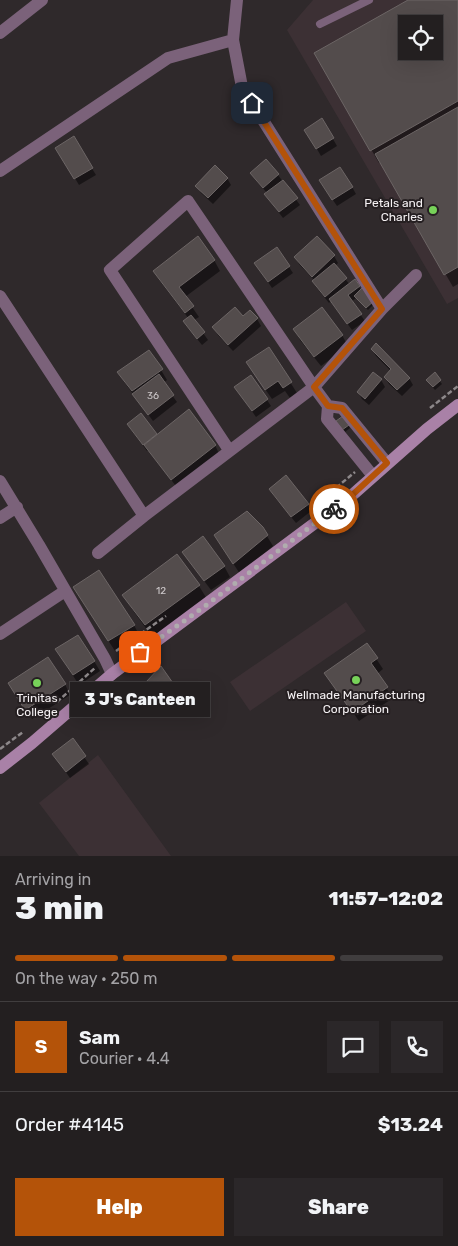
<!DOCTYPE html>
<html lang="en">
<head>
<meta charset="utf-8">
<style>
  body { margin:0; font-family:Rubik,sans-serif; background:#2b2729; color:#f1f3f6; height:100vh; display:flex; flex-direction:column; font-size:19px; white-space:nowrap }
  * { box-sizing:border-box; margin:0 }
  p { font-size:16px; color:#a3a2a5 }
  .icon { flex:none; width:28px; height:28px; fill:none; stroke:currentColor; stroke-width:2; stroke-linecap:round; stroke-linejoin:round }
  .map { position:relative; height:856px; overflow:hidden }
  .drawer { display:flex; flex-direction:column; background:#231f20; flex:1 }
  .drawer>* { flex:none }
  .fabs { position:absolute; left:398px; top:15px; display:grid; gap:10px }
  .fabs a { display:grid; place-items:center; width:45px; height:45px; border-radius:0px; background:#231f20; box-shadow:0 5px 20px #0002,0 0 0 1px #403d3e; font-size:25px }
  .pin { position:absolute; display:grid; place-items:center; width:42px; height:42px; color:#fff; margin:-21px; border-radius:10px; box-shadow:0 2px 8px #0006 }
  .courier { position:absolute; display:grid; place-items:center; width:50px; height:50px; margin:-25px; border:4px solid #b45309; border-radius:50%; background:#fff; color:#222; box-shadow:0 1px 6px #0007 }
  .bubble { position:absolute; height:35px; border-radius:0px; background:#231f20; box-shadow:0 5px 20px #0002,0 0 0 1px #403d3e; font-size:16px; font-weight:800; line-height:35px; text-align:center }
  .overview em { font-style:normal; font-weight:800 }
  .overview div { display:flex; flex-direction:column-reverse }
  .overview { display:flex; align-items:center; justify-content:space-between; height:85px; padding:0 15px }
  h1 { font-size:32px; font-weight:800; line-height:38px }
  .bar { display:grid; grid-template-columns:repeat(4,1fr); gap:8px 5px; align-content:center; height:60px; padding:0 15px }
  .bar i { height:6px; border-radius:4px; background:#403d3e }
  .bar .current { background:#b45309 }
  .bar p { grid-column:span 4 }
  .line { display:flex; align-items:center; gap:12px; padding:0 15px; border-top:1px solid #403d3e }
  .line div { flex:1 }
  .round { display:grid; place-items:center; flex:none; width:52px; height:52px; border-radius:0px; background:#2b2729 }
  .cta { display:flex; gap:10px; margin-top:auto; padding:10px 15px }
  .cta a { flex:1; height:58px; border-radius:0px; background:#b45309; color:#fff; font-size:20px; font-weight:800; line-height:58px; text-align:center }
  .cta a+a { background:#2b2729; color:#f1f3f6 }
  .map>svg:first-child { display:block }
</style>
</head>
<body>
<div class="map">
<svg width="458" height="856" viewBox="0 0 458 856">
  <rect width="100%" height="100%" fill="#2f292b"/>
  <!-- built -->
  <path fill="#3c3034" fill-rule="evenodd" d="M313 0H458V298L447 304 287 30ZM406 24H434V51H406Z
    M346 602 366 631 250 711 230 682Z
    M98 755 171 856H79L39 803Z"/>
  <!-- shadow -->
  <path fill="#0007" fill-rule="evenodd" d="M411 0H458V284L453 287 381 162 379 163 316 54ZM406 24H434V51H406Z
    M322 120 337 146 321 156 306 130Z
    M73 138 96 175 79 185 57 148Z
    M252 173 278 175 300 205 283 218 270 201 266 195 267 193 256 180Z
    M227 178 231 185 213 204 201 193 197 186Z
    M324 187H352L356 194 337 206Z
    M197 238 214 260 220 271 185 297 199 317 194 320 208 340 202 345 189 329 185 322 189 319 160 281 154 271Z
    M317 238 334 256 338 263 335 266 350 285 355 281 361 290 375 303 368 310 356 298 351 302 365 321 352 330 331 301 329 303 317 288 313 282 315 281 299 264 296 258Z
    M277 249 293 273 272 288 260 270Z
    M243 318 257 319 261 326 233 351 218 335 214 328Z
    M295 329 342 335 348 346 321 366 300 340Z
    M269 349 297 393 290 398 285 391 272 399 254 373Z
    M372 349 409 378 413 385 402 396 389 384 385 377 391 371 376 356Z
    M161 370 167 380 163 383 177 402 153 421 125 383 119 373Z
    M434 374 442 384 435 390 429 383Z
    M381 380 385 387 369 405 362 399 358 392Z
    M240 394 267 400 271 406 256 417Z
    M141 415 157 437 215 445 220 456 178 489 149 450 147 451 132 431 128 424Z
    M339 424 348 425 350 428 345 432Z
    M270 489 308 505 311 511 296 523 274 496Z
    M262 528 273 546 240 574 222 546Z
    M190 562 224 566 230 577 211 590Z
    M199 586 207 599 153 638 132 609 124 595Z
    M80 597 134 625 139 635 115 651Z
    M367 645 383 669 377 674 393 698 359 721 332 683Z
    M63 660 94 661 100 671 79 685Z
    M161 668 178 693 164 700 152 689 148 682Z
    M65 684 70 695 32 719 15 694Z
    M72 740 89 764 70 778 58 761Z"/>
  <!-- building -->
  <path fill="#534c4c" stroke="#6c6565" fill-rule="evenodd" d="M408 0H458V101L370 151 314 53ZM406 24H434V51H406Z
    M458 107V267L444 275 375 154Z
    M322 118 334 138 316 149 304 130Z
    M74 136 93 168 74 179 55 148Z
    M266 159 279 174 263 188 250 173Z
    M215 165 228 178 208 198 195 186Z
    M340 167 353 187 332 200 319 180Z
    M283 180 298 198 279 212 264 194Z
    M198 236 215 260 179 287 194 306 185 313 153 271Z
    M317 236 335 255 312 277 294 257Z
    M277 247 290 266 268 282 254 263Z
    M334 263 347 278 325 297 312 281Z
    M355 279 360 286 348 295 362 314 347 324 329 299Z
    M362 288 375 300 366 308 354 296Z
    M235 307 243 316 250 310 258 318 228 345 212 327Z
    M322 307 343 335 314 357 293 329Z
    M191 315 205 332 197 339 183 321Z
    M376 343 410 378 397 390 384 377 391 369 371 349Z
    M269 347 292 382 283 388 278 381 265 390 246 362Z
    M149 350 163 369 132 391 117 372Z
    M373 372 382 379 365 399 357 392Z
    M435 372 441 380 433 387 426 380Z
    M159 374 174 395 148 415 132 394Z
    M251 375 268 399 252 411 234 387Z
    M189 409 216 445 171 480 144 445Z
    M141 413 157 434 143 445 127 424Z
    M343 416 349 425 342 430 336 421Z
    M286 475 309 504 291 517 269 489Z
    M247 511 263 527 268 535 233 564 214 535Z
    M203 536 225 566 204 581 182 552Z
    M177 554 200 585 145 625 122 595Z
    M99 570 135 625 108 641 73 587Z
    M78 635 95 661 73 675 55 649Z
    M367 643 378 658 371 663 388 687 352 712 324 673Z
    M48 657 66 684 25 710 8 683Z
    M161 666 175 686 159 694 146 682Z
    M73 738 86 756 66 772 52 754Z"/>
  <g fill="none" stroke-linecap="round" stroke-linejoin="round">
    <!-- path -->
    <path stroke="#8d888a" stroke-width="2.5" stroke-dasharray="5 2.5" stroke-linecap="butt" d="M430 408 458 386
      M319 502 355 472
      M116 651 166 616
      M57 702 96 667
      M0 749 23 732"/>
    <!-- lane -->
    <path stroke="#7b627a" stroke-width="8" d="M320 24 369 0"/>
    <!-- street -->
    <path stroke="#7b627a" stroke-width="12" d="M237 0 233 40 242 87 382 309
      M0 33 42 0
      M0 171 168 58 233 40
      M0 296 144 516
      M328 406 327 419 373 476
      M229 450 110 270 188 201 314 387 328 406 342 408 387 463
      M0 481 39 545 105 659 112 674
      M0 518 17 507
      M98 553 144 516 314 387 382 309 416 275
      M0 634 65 591"/>
    <!-- secondary -->
    <path stroke="#a981a7" stroke-width="12" d="M0 768 32 743 112 674 350 497 427 429 458 405"/>
  </g>
  <g fill="none" stroke-linecap="round" stroke-linejoin="round">
    <!-- done -->
    <path stroke="#b0acae" stroke-width="5" stroke-dasharray="0 9" d="M140 652 201 609 334 509"/>
    <!-- route -->
    <path stroke="#b45309" stroke-width="6" d="M252 103 382 309 314 387 328 406 342 408 387 463 350 497 334 509"/>
  </g>
  <!-- markers -->
  <g fill="#77d259" stroke="#251f21" stroke-width="2">
    <circle cx="433" cy="210" r="5"/>
    <circle cx="356" cy="680" r="5"/>
    <circle cx="37" cy="683" r="5"/>
  </g>
  <g text-anchor="middle" stroke-width="4" stroke-linejoin="round" paint-order="stroke">
    <!-- number labels -->
    <g font-size="10" fill="#cdc8ca">
      <text x="153" y="399">36</text>
      <text x="161" y="594">12</text>
    </g>
    <!-- poi labels -->
    <g font-size="12" fill="#f6f2f4" stroke="#251f21">
      <text x="423" y="207" text-anchor="end">Petals and<tspan x="423" dy="14">Charles</tspan></text>
      <text x="356" y="699">Wellmade Manufacturing<tspan x="356" dy="14">Corporation</tspan></text>
      <text x="37" y="702">Trinitas<tspan x="37" dy="14">College</tspan></text>
    </g>
  </g>
</svg>
<div class="fabs">
<a><svg class="icon" aria-label="locate" viewBox="0 0 24 24"><circle cx="12" cy="12" r="6"/><path d="M12 2v4M12 18v4M2 12h4M18 12h4"/></svg></a>
</div>
<div class="pin" style="left:140px;top:652px;background:#ea580c"><svg class="icon" aria-label="bag" viewBox="0 0 24 24"><path d="M5 8h14l-1 12H6zM9 8a3 3 0 0 1 6 0"/></svg></div>
<div class="pin" style="left:252px;top:103px;background:#1f2937"><svg class="icon" aria-label="home" viewBox="0 0 24 24"><path d="M3 11l9-7 9 7M6 9v11h12V9"/></svg></div>
<div class="courier" style="left:334px;top:509px"><svg class="icon" aria-label="bike" viewBox="0 0 24 24"><circle cx="6" cy="16" r="4"/><circle cx="18" cy="16" r="4"/><path d="M6 16l4-8h5l3 8M10 8l3 8H6M13 5h3"/></svg></div>
<div class="bubble" style="left:70px;top:682px;width:140px">3 J's Canteen</div>
</div>
<section class="drawer">
<div class="overview"><div><h1>3 min</h1><p>Arriving in</p></div><em>11:57–12:02</em></div>
<div class="bar"><i class="current"></i><i class="current"></i><i class="current"></i><i></i><p>On the way · 250 m</p></div>
<div class="line" style="height:90px"><b class="round" style="background:#b45309;color:#fff">S</b><div><b>Sam</b><p>Courier · 4.4</p></div><a class="round"><svg class="icon" aria-label="chat" viewBox="0 0 24 24"><path d="M4 5h16v11H9l-5 4z"/></svg></a><a class="round"><svg class="icon" aria-label="phone" viewBox="0 0 24 24"><path d="M5 4h4l2 5-3 2q2 4 5 5l2-3 5 2v4C11 20 4 13 5 4z"/></svg></a></div>
<div class="line" style="height:65px"><div>Order #4145</div><b>$13.24</b></div>
<div class="cta"><a>Help</a><a>Share</a></div>
</section>
</body>
</html>
